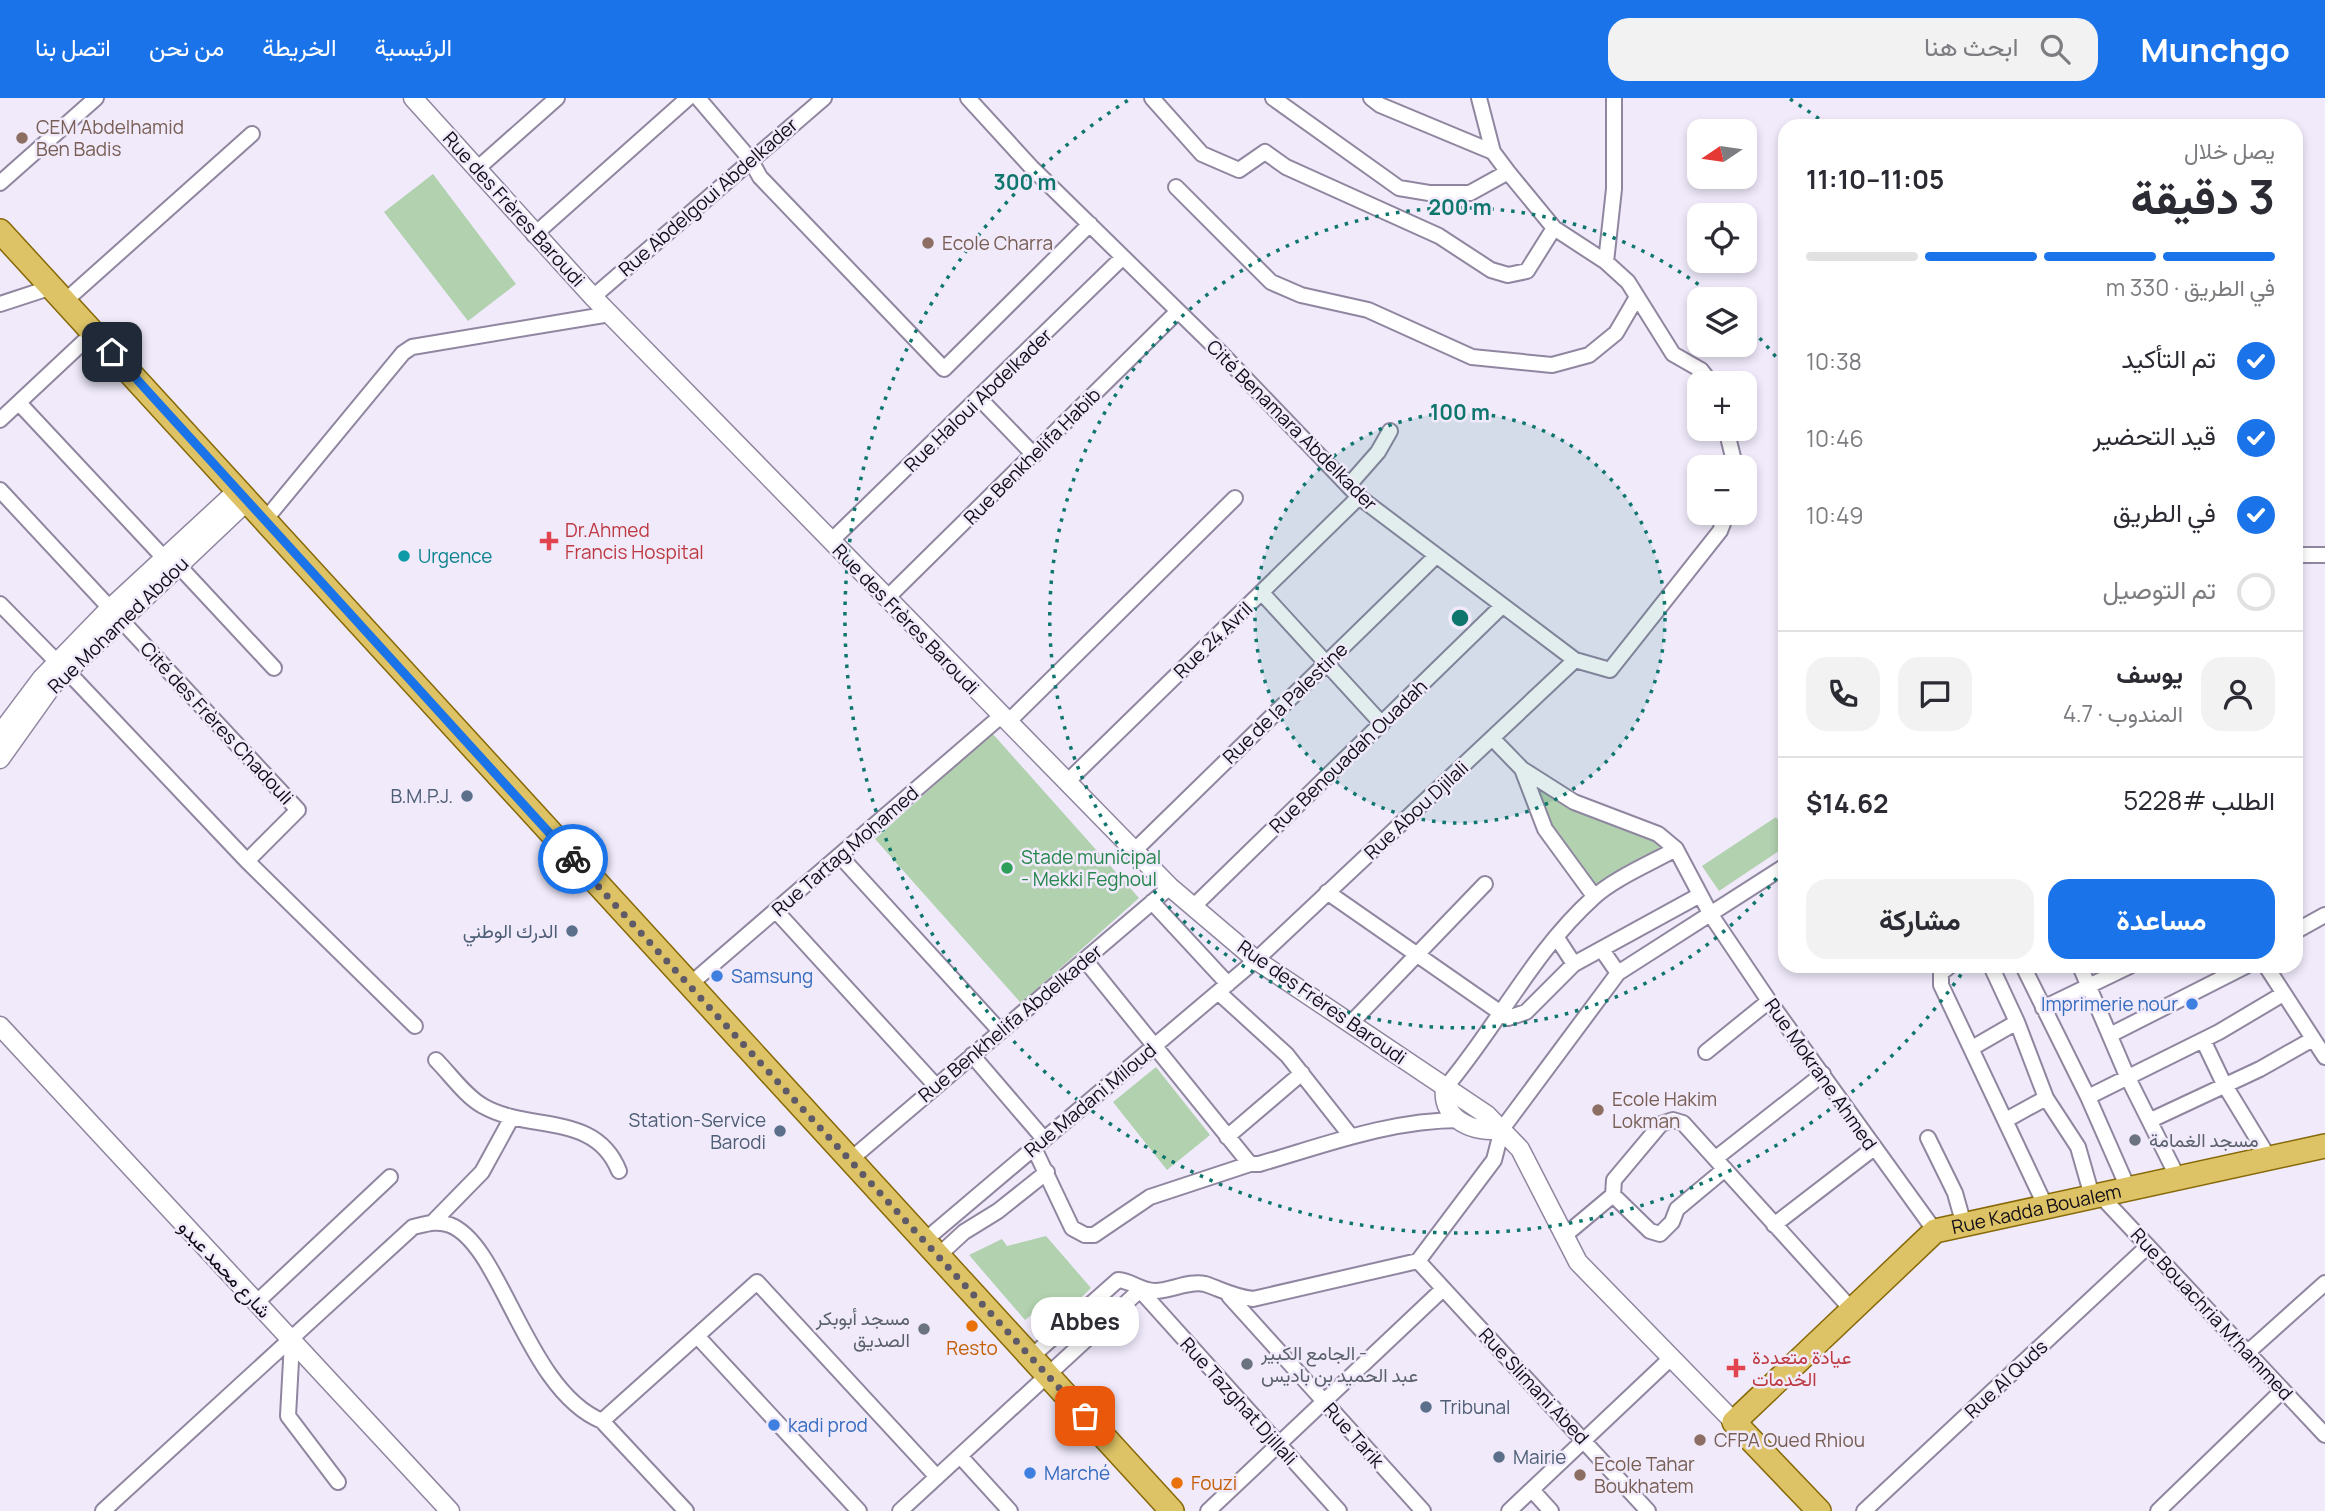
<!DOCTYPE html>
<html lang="ar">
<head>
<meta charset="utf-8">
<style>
  body { margin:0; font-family:Manrope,Vazirmatn,sans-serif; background:#f2f2f3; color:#2b2b33; direction:rtl; height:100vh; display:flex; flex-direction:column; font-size:26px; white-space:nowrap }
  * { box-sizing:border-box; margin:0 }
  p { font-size:23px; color:#7c7c81 }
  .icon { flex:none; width:38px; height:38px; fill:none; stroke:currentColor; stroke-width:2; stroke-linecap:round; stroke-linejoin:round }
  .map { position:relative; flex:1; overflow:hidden; direction:ltr }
  .panel { position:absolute; left:1778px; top:21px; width:525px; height:854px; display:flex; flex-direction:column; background:#fff; border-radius:21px; box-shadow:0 4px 10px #0003; direction:rtl }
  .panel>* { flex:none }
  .needle { width:46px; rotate:257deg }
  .tools { position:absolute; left:1687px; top:21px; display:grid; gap:14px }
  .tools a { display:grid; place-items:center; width:70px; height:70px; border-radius:14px; background:#fff; box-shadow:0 4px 10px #0003; font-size:35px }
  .pin { position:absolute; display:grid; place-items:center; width:60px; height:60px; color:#fff; margin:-30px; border-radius:14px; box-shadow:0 4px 10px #0006 }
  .courier { position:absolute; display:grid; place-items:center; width:70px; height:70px; margin:-35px; border:5px solid #1a73e8; border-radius:50%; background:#fff; color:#222; box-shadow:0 2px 9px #0007 }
  .bubble { position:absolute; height:49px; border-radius:21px; background:#fff; box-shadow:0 4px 10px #0003; font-size:23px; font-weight:700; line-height:49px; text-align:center; direction:rtl }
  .overview em { font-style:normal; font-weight:700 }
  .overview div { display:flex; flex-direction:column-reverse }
  .overview { display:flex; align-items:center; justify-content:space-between; height:119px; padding:0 28px }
  h1 { font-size:46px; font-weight:700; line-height:52px }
  .bar { display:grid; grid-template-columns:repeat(4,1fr); gap:10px 7px; align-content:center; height:84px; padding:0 28px }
  .bar i { height:9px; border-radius:5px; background:#e1e1e2 }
  .bar .on { background:#1a73e8 }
  .bar p { grid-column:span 4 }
  .line { display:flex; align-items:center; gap:18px; padding:0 28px; border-top:2px solid #e1e1e2 }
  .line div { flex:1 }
  .round { display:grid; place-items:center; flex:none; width:74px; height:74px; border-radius:21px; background:#f2f2f3 }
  ol { padding:0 28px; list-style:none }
  li { display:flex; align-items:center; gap:21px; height:77px }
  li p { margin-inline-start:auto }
  li .icon { padding:7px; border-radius:50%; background:#1a73e8; color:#fff; stroke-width:4 }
  li:last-child { color:#7c7c81 }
  li i { width:38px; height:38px; border:4px solid #e1e1e2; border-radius:50% }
  .cta { display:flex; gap:14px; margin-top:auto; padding:14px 28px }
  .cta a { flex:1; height:80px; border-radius:21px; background:#1a73e8; color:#fff; font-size:28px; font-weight:700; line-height:80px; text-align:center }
  .cta a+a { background:#f2f2f3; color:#2b2b33 }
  header { display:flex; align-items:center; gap:42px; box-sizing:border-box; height:98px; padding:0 35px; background:#1a73e8; color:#fff }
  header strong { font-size:33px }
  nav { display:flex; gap:38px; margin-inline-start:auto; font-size:24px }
  .search { width:490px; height:63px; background:#f2f2f3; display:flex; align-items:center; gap:18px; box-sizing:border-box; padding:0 24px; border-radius:21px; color:#7c7c81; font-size:26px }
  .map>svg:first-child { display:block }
</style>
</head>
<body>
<header>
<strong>Munchgo</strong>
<div class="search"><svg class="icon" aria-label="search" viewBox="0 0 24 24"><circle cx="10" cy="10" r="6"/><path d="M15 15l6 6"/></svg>ابحث هنا</div>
<nav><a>الرئيسية</a><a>الخريطة</a><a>من نحن</a><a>اتصل بنا</a></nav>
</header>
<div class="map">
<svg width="2325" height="1413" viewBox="0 0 2325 1413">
  <rect width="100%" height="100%" fill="#f0eafb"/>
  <!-- green -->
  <path fill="#b1d1af" d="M433 76 516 186 468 223 384 114Z
    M992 635 1139 800 1021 905 875 741Z
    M1549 693 1651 738 1666 749 1594 793 1549 727 1535 694Z
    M1776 719 1785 732V749L1719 793 1702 768Z
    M1156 969 1210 1037 1167 1072 1113 1004Z
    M1046 1138 1091 1190 1050 1230 1035 1214 1025 1222 969 1157 1002 1141 1007 1148Z"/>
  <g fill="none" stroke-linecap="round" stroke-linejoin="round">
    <!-- minor casing -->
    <g stroke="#9086a0" stroke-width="18">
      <path id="minor" d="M698 0 750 61 760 79 944 271 1090 126
        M968 0 1032 70 1222 256 1359 399 1575 562 1610 572 1720 433 1727 415
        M1152 0 1202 56 1239 72 1265 54 1286 69 1439 138 1491 172 1508 177 1527 173 1554 130
        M1273 0 1399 90 1429 95H1470L1508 74
        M1371 0 1380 7 1493 54
        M1479 0 1493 54 1508 74 1554 130 1606 164 1628 184 1673 256 1701 272 1711 285
        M478 70 557 0
        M0 85 96 0
        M1176 89 1271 184 1301 197 1368 212 1472 259 1552 267 1589 257 1616 235 1637 199
        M534 137 688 0
        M1606 164 1614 91V0
        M593 199 824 0
        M65 203 252 36
        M0 206 52 189
        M980 301 1034 357
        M19 305 165 461 178 467 274 570
        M0 322 94 234
        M1726 331 1733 359 1732 369
        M1349 387 1378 354 1390 333
        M0 392 298 712 247 763
        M265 422 403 255 412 249 610 216
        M831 443 1123 159
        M2296 457H2325
        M1262 495 1382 626
        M887 500 1177 214
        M0 506 57 564
        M67 573 247 763 415 928
        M1008 624 1235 400
        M1493 641 1522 671 1545 731 1594 798
        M1522 671 1574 704 1658 736 1676 751 1711 817 1769 903 1935 1133
        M1067 684 1359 399
        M1134 753 1436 458
        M840 758 1000 933
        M1327 794 1508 920 1526 914 1574 866 1700 797
        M1152 804 1228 886
        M1194 808 1502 508
        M776 813 936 988
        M2296 833 2325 817
        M1557 840 1574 866
        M1602 852 1618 875
        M1085 862 1250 1066
        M1950 868 1941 875V887L2046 1109
        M1991 868 2017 924 2046 1000 2078 1049 2092 1098
        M2023 868 2088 999 2128 1090
        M2080 868 2127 978 2178 1080
        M2266 868 2325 959
        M688 888 1001 618
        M1218 894 1287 957 1350 1037
        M2043 910 2130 868
        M1350 926 1485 786
        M2110 937 2246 868
        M2203 942 2224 986 2269 1060
        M1972 950 2017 924
        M1706 954 1769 903
        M972 957 1044 1041
        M436 962C450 976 466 999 483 1008 530 1035 595 1013 619 1073
        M1445 990C1497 929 1533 854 1593 800 1613 781 1651 765 1676 751
        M2088 999 2219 934 2283 896
        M2006 1022 2046 1000
        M2151 1022 2260 971 2313 941
        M1227 1039 1302 975
        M1928 1040 1955 1095 1964 1127
        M1034 1050 1072 1130 1085 1137H1094L1150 1099 1250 1066H1259C1325 1047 1390 1022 1460 1022
        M1716 1060 1823 976
        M850 1062 1170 789
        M1725 1071 1677 1111 1672 1124 1660 1136 1650 1133 1613 1097 1614 1082 1661 1026 1673 1022 1683 1025 1853 1213
        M2099 1096 2325 1337
        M433 1124 482 1074 511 1021
        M1774 1127 1874 1050
        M1564 1138 1613 1097
        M924 1143 1256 862 1575 562
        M938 1158 964 1134 998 1113 1047 1074
        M1418 1163 1648 1413
        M1140 1192 1339 1413
        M1229 1198 1423 1413
        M256 1205 390 1079
        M698 1239 859 1413
        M292 1244 288 1318 338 1384
        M2248 1254 2325 1185
        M1031 1259 1118 1182C1132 1183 1140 1193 1155 1193 1170 1193 1190 1182 1205 1186 1223 1192 1231 1198 1253 1201L1418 1163 1494 1062 1502 1031 1618 875 1785 768
        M602 1323 757 1184 937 1379
        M960 1358 1010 1413
        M1532 1392 1551 1413
        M103 1413 413 1129C426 1126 437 1122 450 1127 502 1147 526 1292 602 1323L686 1413
        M900 1413 1140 1192
        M1208 1413 1443 1191
        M1509 1413 1671 1260
        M1864 1413 2148 1148
        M2158 1413 2283 1292"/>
    </g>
    <!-- tertiary casing -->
    <g stroke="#9086a0" stroke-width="21">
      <path id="tertiary" d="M413 0 593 199 1170 789 1256 862 1487 1017 1520 1051 1578 1164 1734 1324
        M0 636 42 580 106 514 238 392
        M0 661 52 588 248 402
        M0 928 450 1413
        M1445 990C1441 1022 1475 1036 1502 1031"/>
    </g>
    <!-- primary casing -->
    <g stroke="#876908" stroke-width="26">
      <g id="primary">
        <path d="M0 133 1172 1413"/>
        <path id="s1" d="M1819 1413 1734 1324 1935 1133 2325 1048"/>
      </g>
    </g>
    <!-- minor -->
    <use href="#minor" stroke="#fff" stroke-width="14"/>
    <!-- tertiary -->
    <use href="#tertiary" stroke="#fff" stroke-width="18"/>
    <!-- primary -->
    <use href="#primary" stroke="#ddc366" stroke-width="23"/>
  </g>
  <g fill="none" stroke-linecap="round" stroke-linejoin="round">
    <!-- done -->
    <path stroke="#5f5a67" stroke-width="7" stroke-dasharray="0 12.6" d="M573 761 1085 1318"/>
    <!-- route -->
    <path stroke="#1a73e8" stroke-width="9" d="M112 254 573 761"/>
  </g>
  <!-- distance rings -->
  <circle cx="1460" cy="520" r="205" fill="#0f766e" fill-opacity=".12"/>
  <g fill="none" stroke="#0f766e" stroke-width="3.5" stroke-dasharray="3.5 7">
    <circle cx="1460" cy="520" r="205"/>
    <path d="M1783 772A410 410 0 1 1 1715 199M1745 225A410 410 0 0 1 1783 268"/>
    <path d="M1967 868A615 615 0 1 1 1130 1M1790 1A615 615 0 0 1 1826 26"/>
  </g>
  <!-- markers -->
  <g fill="#8d6e63" stroke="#f0eafb" stroke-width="2.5">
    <circle cx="22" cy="40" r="7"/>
    <circle cx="928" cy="145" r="7"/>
    <circle cx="1598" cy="1012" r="7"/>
    <circle cx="1700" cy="1342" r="7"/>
    <circle cx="1580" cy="1377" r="7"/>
  </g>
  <g fill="#e0444e" stroke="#f0eafb" stroke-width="2.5">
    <path d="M545.5 432.5h7v7h7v7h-7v7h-7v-7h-7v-7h7z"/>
    <path d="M1732.5 1259.5h7v7h7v7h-7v7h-7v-7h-7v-7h7z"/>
  </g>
  <circle fill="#0f9aa8" stroke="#f0eafb" stroke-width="2.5" cx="404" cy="458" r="7"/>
  <g fill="#5c6f8a" stroke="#f0eafb" stroke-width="2.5">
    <circle cx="467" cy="698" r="7"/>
    <circle cx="572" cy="833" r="7"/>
    <circle cx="780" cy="1033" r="7"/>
    <circle cx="1426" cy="1309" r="7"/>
    <circle cx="1499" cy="1359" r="7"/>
  </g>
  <circle fill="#2e9e5b" stroke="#f0eafb" stroke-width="2.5" cx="1007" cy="770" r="7"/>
  <g fill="#3f7fe0" stroke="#f0eafb" stroke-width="2.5">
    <circle cx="717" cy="878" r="7"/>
    <circle cx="2192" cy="906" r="7"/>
    <circle cx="774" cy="1327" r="7"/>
    <circle cx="1030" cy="1375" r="7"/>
  </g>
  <g fill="#6b7280" stroke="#f0eafb" stroke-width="2.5">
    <circle cx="2135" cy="1042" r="7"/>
    <circle cx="924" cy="1231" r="7"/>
    <circle cx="1247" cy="1266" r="7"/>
  </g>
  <g fill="#e8710a" stroke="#f0eafb" stroke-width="2.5">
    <circle cx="972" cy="1228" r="7"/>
    <circle cx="1177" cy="1385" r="7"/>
  </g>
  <g text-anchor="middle" stroke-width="5" stroke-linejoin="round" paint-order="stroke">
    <!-- education labels -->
    <g font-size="19" fill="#785e54" stroke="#f0eafb" text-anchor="start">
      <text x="36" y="36">CEM Abdelhamid<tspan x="36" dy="22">Ben Badis</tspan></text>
      <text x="942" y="152">Ecole Charra</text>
      <text x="1612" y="1008">Ecole Hakim<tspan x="1612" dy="22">Lokman</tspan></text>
      <text x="1714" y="1349">CFPA Oued Rhiou</text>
      <text x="1594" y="1373">Ecole Tahar<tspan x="1594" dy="22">Boukhatem</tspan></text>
    </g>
    <!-- street labels -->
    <g font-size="19" fill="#110d17" stroke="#f0eafb">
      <text transform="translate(708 99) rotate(-41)" y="7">Rue Abdelgoui Abdelkader</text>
      <text transform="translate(514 111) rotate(48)" y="7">Rue des Frères Baroudi</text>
      <text transform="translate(978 302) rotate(-44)" y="7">Rue Haloui Abdelkader</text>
      <text transform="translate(1292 327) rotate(45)" y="7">Cité Benamara Abdelkader</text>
      <text transform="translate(1032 358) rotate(-45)" y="7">Rue Benkhelifa Habib</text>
      <text transform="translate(906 521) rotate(46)" y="7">Rue des Frères Baroudi</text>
      <text transform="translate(118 527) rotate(-44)" y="7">Rue Mohamed Abdou</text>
      <text transform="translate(1213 542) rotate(-44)" y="7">Rue 24 Avril</text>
      <text transform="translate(1285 605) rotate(-44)" y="7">Rue de la Palestine</text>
      <text transform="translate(217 625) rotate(47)" y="7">Cité des Frères Chadouli</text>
      <text transform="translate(1348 658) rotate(-44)" y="7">Rue Benouadah Ouadah</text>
      <text transform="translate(1416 712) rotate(-43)" y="7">Rue Abou Djilali</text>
      <text transform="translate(845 753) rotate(-41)" y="7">Rue Tartag Mohamed</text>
      <text transform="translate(1322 904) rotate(35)" y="7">Rue des Frères Baroudi</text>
      <text transform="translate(1010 925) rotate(-40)" y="7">Rue Benkhelifa Abdelkader</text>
      <text transform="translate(1821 976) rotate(55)" y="7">Rue Mokrane Ahmed</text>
      <text transform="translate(1090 1002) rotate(-40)" y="7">Rue Madani Miloud</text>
      <text dy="7" stroke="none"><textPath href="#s1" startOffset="504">Rue Kadda Boualem</textPath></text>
      <text transform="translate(225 1171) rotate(47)" y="7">شارع محمد عبدو</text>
      <text transform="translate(2212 1216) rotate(47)" y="7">Rue Bouachria M'hammed</text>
      <text transform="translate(2006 1281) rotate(-43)" y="7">Rue Al Quds</text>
      <text transform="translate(1534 1288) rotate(47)" y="7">Rue Slimani Abed</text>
      <text transform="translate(1239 1303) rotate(48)" y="7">Rue Tazghat Djillali</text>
      <text transform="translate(1354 1337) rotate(48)" y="7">Rue Tarik</text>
    </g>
    <!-- health labels -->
    <g font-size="19" fill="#be3a42" stroke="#f0eafb" text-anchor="start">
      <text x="565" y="439">Dr.Ahmed<tspan x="565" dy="22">Francis Hospital</tspan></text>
      <text x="1752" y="1266">عيادة متعددة<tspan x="1752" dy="22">الخدمات</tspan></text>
    </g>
    <!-- culture labels -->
    <g font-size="19" fill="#0d838f" stroke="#f0eafb" text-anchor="start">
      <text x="418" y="465">Urgence</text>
    </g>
    <!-- service labels -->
    <g font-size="19" fill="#4e5e75" stroke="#f0eafb" text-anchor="end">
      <text x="453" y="705">B.M.P.J.</text>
      <text x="558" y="840">الدرك الوطني</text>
      <text x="766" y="1029">Station-Service<tspan x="766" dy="22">Barodi</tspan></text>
      <text x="1440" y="1316" text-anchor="start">Tribunal</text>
      <text x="1513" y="1366" text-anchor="start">Mairie</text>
    </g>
    <!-- leisure labels -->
    <g font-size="19" fill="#27864d" stroke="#f0eafb" text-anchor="start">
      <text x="1021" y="766">Stade municipal<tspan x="1021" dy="22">- Mekki Feghoul</tspan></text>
    </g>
    <!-- shop labels -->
    <g font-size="19" fill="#366cbe" stroke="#f0eafb" text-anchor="start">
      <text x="731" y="885">Samsung</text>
      <text x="2178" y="913" text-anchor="end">Imprimerie nour</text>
      <text x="788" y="1334">kadi prod</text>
      <text x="1044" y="1382">Marché</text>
    </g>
    <!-- worship labels -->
    <g font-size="19" fill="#5b616d" stroke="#f0eafb" text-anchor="start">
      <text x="2149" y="1049">مسجد الغمامة</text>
      <text x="910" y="1227" text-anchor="end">مسجد أبوبكر<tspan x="910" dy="22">الصديق</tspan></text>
      <text x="1261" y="1262">الجامع الكبير -<tspan x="1261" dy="22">عبد الحميد بن باديس</tspan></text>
    </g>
    <!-- food labels -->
    <g font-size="19" fill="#c56008" stroke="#f0eafb">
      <text x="972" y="1257">Resto</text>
      <text x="1191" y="1392" text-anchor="start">Fouzi</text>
    </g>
  </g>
  <circle cx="1460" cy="520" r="10" fill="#0f766e" stroke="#f0eafb" stroke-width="3.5"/>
  <g font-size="21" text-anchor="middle" font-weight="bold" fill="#0f766e" stroke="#f0eafb" stroke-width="5" stroke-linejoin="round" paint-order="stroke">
    <text x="1025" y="92">300 m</text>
    <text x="1460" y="117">200 m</text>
    <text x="1460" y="322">100 m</text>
  </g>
</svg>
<div class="tools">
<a><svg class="needle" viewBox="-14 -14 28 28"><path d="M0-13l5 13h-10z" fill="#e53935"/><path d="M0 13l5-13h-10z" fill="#7c7c81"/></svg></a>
<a><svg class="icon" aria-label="locate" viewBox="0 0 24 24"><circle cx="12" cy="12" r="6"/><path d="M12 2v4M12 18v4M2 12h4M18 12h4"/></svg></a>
<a><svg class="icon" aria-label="layers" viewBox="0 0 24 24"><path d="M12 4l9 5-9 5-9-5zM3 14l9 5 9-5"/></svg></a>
<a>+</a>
<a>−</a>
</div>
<div class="pin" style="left:1085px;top:1318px;background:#ea580c"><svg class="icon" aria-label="bag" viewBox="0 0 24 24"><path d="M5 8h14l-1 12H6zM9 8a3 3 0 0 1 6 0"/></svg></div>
<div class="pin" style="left:112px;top:254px;background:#1f2937"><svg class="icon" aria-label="home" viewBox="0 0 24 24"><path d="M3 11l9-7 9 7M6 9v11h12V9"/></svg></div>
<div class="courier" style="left:573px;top:761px"><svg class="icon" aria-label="bike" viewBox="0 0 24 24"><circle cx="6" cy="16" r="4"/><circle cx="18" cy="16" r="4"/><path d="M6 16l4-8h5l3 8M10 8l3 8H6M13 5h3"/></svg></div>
<div class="bubble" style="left:1031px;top:1199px;width:108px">Abbes</div>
<section class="panel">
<div class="overview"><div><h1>3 دقيقة</h1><p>يصل خلال</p></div><em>11:05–11:10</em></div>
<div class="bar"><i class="on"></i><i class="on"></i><i class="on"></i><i></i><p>في الطريق · 330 m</p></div>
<ol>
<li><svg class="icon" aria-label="check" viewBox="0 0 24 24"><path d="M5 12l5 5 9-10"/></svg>تم التأكيد<p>10:38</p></li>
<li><svg class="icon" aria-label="check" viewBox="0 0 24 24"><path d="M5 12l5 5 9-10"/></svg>قيد التحضير<p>10:46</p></li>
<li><svg class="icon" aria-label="check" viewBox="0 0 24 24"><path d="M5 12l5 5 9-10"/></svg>في الطريق<p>10:49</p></li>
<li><i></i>تم التوصيل</li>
</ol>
<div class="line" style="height:126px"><a class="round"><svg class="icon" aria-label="person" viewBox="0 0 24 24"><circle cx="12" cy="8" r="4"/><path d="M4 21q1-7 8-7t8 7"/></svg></a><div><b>يوسف</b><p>المندوب · 4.7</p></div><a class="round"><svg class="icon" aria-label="chat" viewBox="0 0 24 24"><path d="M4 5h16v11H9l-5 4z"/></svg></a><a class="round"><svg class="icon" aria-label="phone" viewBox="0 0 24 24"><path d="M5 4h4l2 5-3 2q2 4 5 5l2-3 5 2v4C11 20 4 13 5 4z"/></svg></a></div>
<div class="line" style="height:91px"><div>الطلب #5228</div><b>$14.62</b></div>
<div class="cta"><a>مساعدة</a><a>مشاركة</a></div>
</section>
</div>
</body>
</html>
